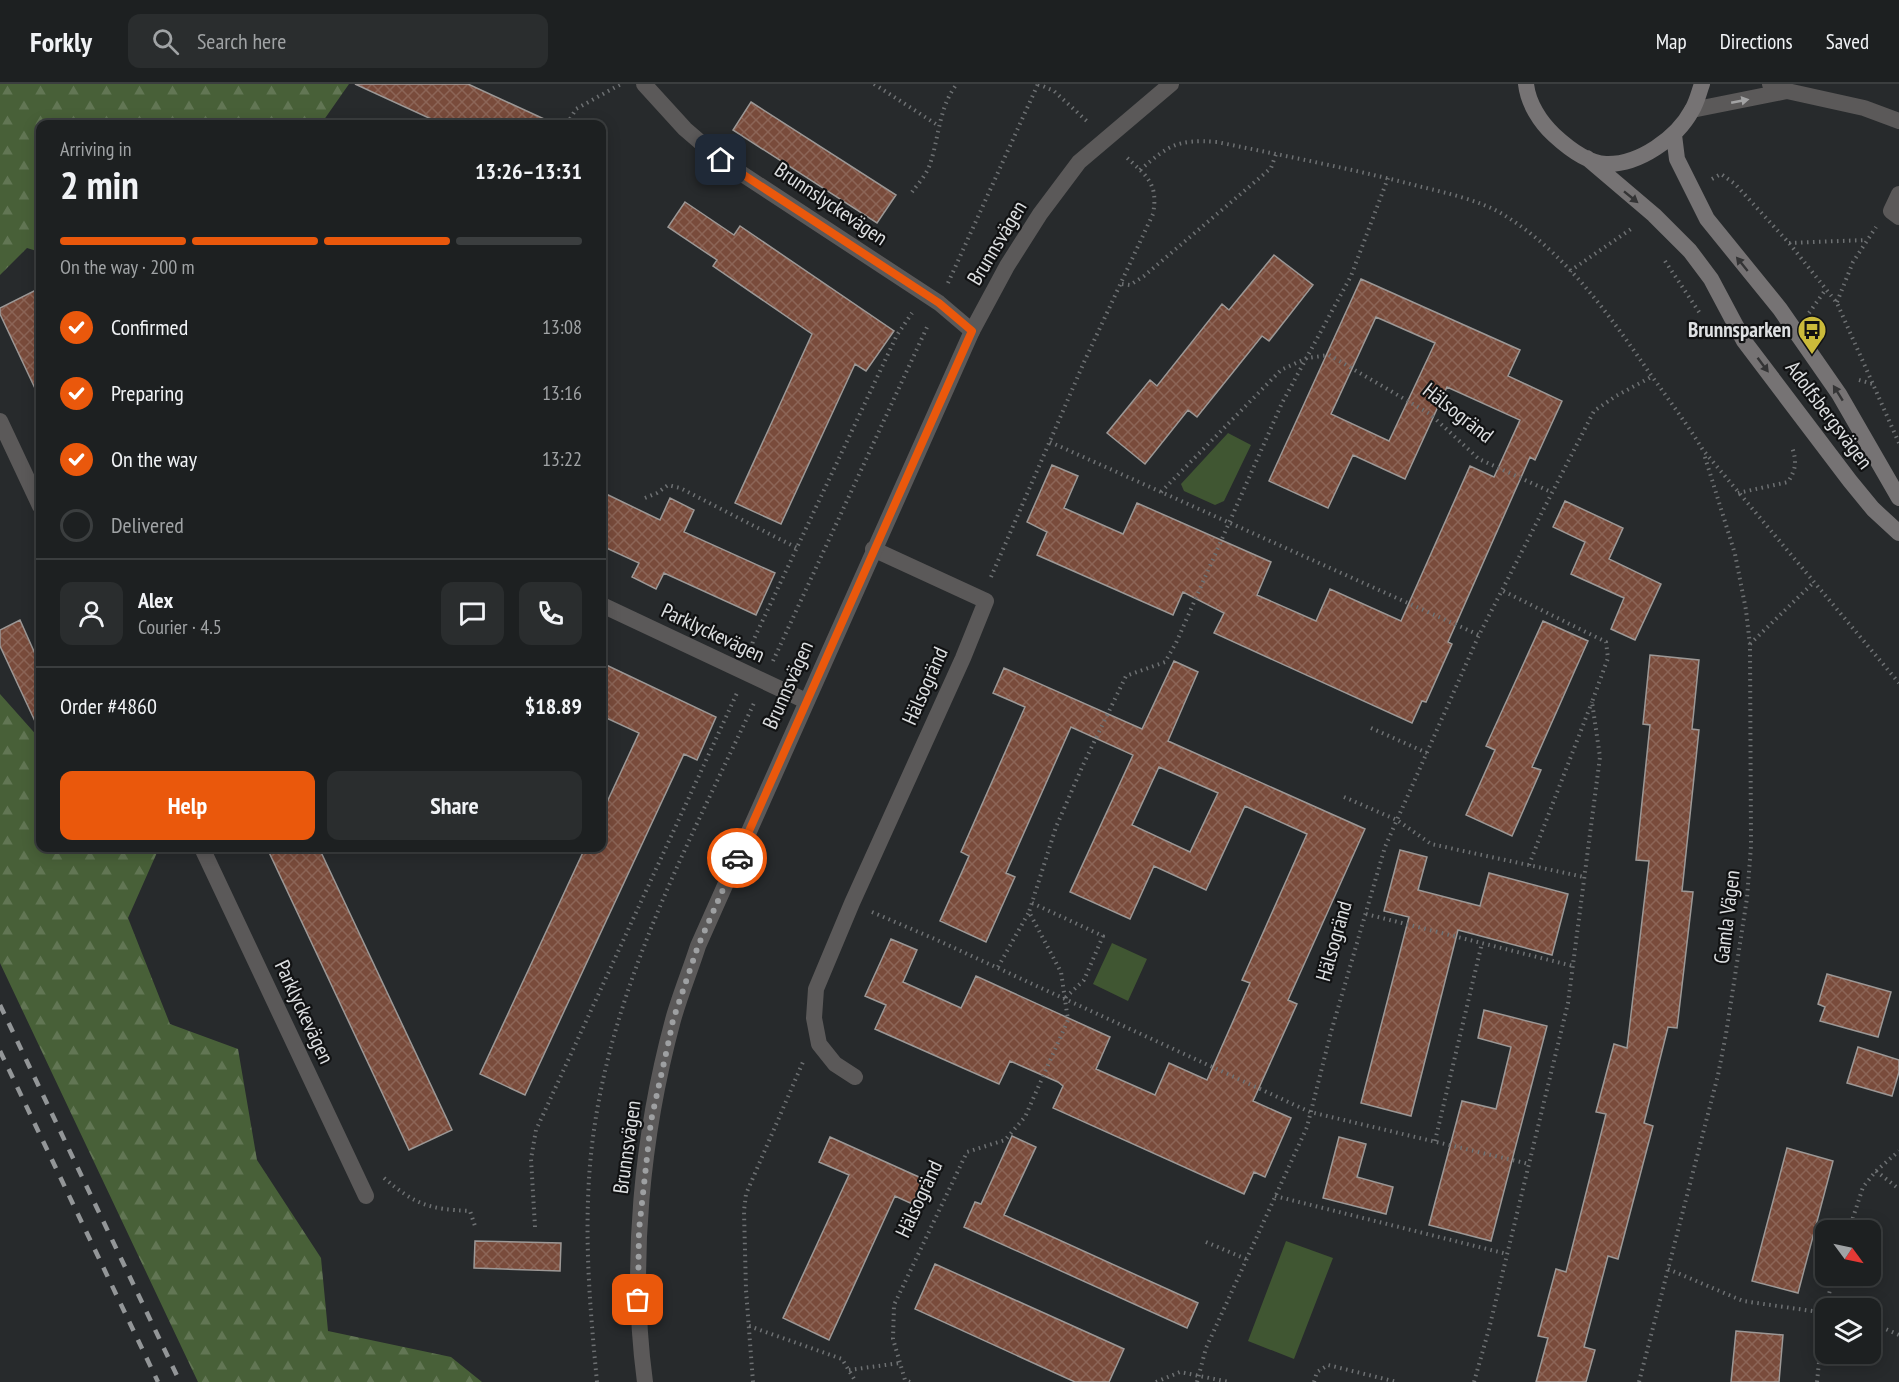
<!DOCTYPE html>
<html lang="en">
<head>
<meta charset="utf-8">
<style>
  body { margin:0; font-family:"PT Sans Narrow",sans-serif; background:#2a2d2e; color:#f1f3f6; height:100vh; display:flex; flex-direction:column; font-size:22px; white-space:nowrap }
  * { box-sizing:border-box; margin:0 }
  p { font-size:20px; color:#a0a3a5 }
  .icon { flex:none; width:33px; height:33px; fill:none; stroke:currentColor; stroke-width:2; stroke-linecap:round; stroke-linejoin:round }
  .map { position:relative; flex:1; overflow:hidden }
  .drawer { position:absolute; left:36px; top:36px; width:570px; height:732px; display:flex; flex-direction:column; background:#1d2021; border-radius:12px; box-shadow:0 3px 15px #0003,0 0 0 2px #3b3e3f }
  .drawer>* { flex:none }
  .needle { width:39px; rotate:123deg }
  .controls { position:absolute; left:1815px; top:1136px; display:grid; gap:12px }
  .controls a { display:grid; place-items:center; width:66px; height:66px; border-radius:12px; background:#1d2021; box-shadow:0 3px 15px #0003,0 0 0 2px #3b3e3f; font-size:30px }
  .pin { position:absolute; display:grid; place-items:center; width:51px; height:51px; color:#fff; margin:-26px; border-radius:12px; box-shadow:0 3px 9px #0006 }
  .courier { position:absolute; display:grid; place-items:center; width:60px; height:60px; margin:-30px; border:4px solid #ea580c; border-radius:50%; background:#fff; color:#222; box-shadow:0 2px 8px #0007 }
  .headline em { font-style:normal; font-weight:600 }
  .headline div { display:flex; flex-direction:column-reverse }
  .headline { display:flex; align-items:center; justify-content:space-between; height:102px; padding:0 24px }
  h1 { font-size:39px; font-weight:600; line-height:45px }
  .bar { display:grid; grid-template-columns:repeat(4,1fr); gap:9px 6px; align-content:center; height:72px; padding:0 24px }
  .bar i { height:8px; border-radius:4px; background:#3b3e3f }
  .bar .on { background:#ea580c }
  .bar p { grid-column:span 4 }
  .line { display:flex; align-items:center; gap:15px; padding:0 24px; border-top:2px solid #3b3e3f }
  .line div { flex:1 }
  .round { display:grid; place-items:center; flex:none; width:63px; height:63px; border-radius:12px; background:#2a2d2e }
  ol { padding:0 24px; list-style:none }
  li { display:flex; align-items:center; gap:18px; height:66px }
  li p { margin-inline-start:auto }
  li .icon { padding:6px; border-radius:50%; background:#ea580c; color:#fff; stroke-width:4 }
  li:last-child { color:#a0a3a5 }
  li i { width:33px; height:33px; border:3px solid #3b3e3f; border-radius:50% }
  .primary-button { display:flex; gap:12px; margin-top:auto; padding:12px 24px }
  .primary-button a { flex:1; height:69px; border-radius:12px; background:#ea580c; color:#fff; font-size:24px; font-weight:600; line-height:69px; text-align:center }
  .primary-button a+a { background:#2a2d2e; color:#f1f3f6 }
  header { display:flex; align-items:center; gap:36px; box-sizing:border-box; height:84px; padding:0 30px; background:#1d2021; border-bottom:2px solid #3b3e3f }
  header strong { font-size:28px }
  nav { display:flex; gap:33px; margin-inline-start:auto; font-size:21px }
  .search { width:420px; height:54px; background:#2a2d2e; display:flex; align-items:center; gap:15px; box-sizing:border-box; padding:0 21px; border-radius:12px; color:#a0a3a5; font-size:22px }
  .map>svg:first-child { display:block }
</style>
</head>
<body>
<header>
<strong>Forkly</strong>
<div class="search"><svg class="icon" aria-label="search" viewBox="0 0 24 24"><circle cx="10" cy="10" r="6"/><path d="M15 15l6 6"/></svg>Search here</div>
<nav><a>Map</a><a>Directions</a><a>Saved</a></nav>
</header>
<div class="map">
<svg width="1899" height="1298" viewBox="0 0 1899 1298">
  <defs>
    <pattern id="forest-firs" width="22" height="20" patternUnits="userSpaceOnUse" patternTransform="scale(1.5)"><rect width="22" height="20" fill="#486038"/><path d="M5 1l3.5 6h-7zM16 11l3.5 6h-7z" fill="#627654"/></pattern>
    <pattern id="building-cross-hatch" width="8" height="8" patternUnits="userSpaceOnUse" patternTransform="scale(1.5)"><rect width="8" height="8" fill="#794b3b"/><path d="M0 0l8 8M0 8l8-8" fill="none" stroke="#8c6557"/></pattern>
  </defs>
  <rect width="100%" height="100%" fill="#272a2c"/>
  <!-- forest -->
  <path fill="url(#forest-firs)" d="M0 0H349L321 40H40V168L27 164 0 191Z
    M0 610 40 655V764H159L128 834 170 940 238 965 257 1076 321 1174 328 1247 451 1273 482 1298H198L0 879Z"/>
  <!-- park -->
  <path fill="#405632" d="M1228 349 1251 361 1224 417 1215 421 1184 407 1181 400Z
    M1112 859 1147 875 1128 917 1093 900Z
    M1286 1157 1333 1174 1294 1275 1248 1257Z"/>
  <!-- building -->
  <path fill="url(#building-cross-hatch)" stroke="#9c9896" stroke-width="1.5" fill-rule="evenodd" d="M355 0H468L555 40H442Z
    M751 18 896 111 877 139 733 46Z
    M685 118 734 151 740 142 894 247 866 287 855 280 781 440 735 419 812 250 713 182 717 176 668 143Z
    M1274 171 1313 201 1269 257 1262 252 1197 333 1188 326 1145 380 1107 349 1150 296 1157 302 1222 220 1229 226Z
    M1361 195 1520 266 1508 292 1562 317 1535 376 1530 373 1448 558 1452 560 1426 618 1422 617 1412 639 1214 549 1224 529 1183 508 1173 531 1037 471 1047 448 1027 438 1052 381 1078 392 1064 424 1123 450 1137 419 1271 478 1257 511 1316 537 1330 505 1401 537 1470 382 1494 393 1520 336 1447 303 1405 395 1353 371 1328 424 1269 397ZM1376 233 1435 259 1389 357 1331 330Z
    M40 204V315L0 230V224Z
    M602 408 660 436 670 414 694 426 684 448 775 489 756 531 664 489 656 505 632 493 639 479 602 462Z
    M1565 417 1623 444 1609 475 1661 500 1635 556 1611 545 1624 514 1571 490 1585 458 1553 443Z
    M20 536 40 581V648L0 562V546Z
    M1543 537 1588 557 1532 683 1541 686 1512 752 1466 731 1495 666 1486 662Z
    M1650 571 1699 576 1692 645 1699 646 1682 807 1693 808 1677 944 1668 943 1644 1039 1653 1042 1618 1175 1608 1172 1584 1263 1595 1266 1586 1298H1536L1548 1254 1538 1252 1556 1185 1566 1188 1606 1030 1596 1028 1614 960 1627 964 1649 777 1636 776 1650 641 1643 640Z
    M1174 577 1198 588 1168 657 1365 745 1288 916 1297 920 1253 1017 1291 1034 1265 1093 1254 1088 1244 1110 1053 1024 1063 1002 1058 998 1010 977 999 1000 875 945 886 921 865 912 891 855 917 866 903 898 961 924 976 892 1110 953 1096 985 1155 1011 1169 979 1207 996 1250 899 1242 896 1307 750 1245 722 1206 806 1154 782 1130 835 1070 808 1133 671 1071 643 1006 789 1015 793 986 858 940 837 969 772 961 768 1025 623 993 609 1004 584 1142 645ZM1159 683 1218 709 1190 768 1132 741Z
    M602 579 716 633 697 676 684 670 525 1011 480 990 585 764H602V729L639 649 602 632Z
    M267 764H319L452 1046 409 1066Z
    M1400 766 1427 773 1418 806 1480 822 1489 789 1568 810 1552 871 1458 846 1411 1032 1361 1019 1409 833 1384 827Z
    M1827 890 1891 908 1878 953 1820 937 1825 923 1818 920Z
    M1484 926 1547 942 1491 1157 1429 1141 1462 1017 1496 1025 1511 963 1478 954Z
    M1858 963 1899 976V988L1892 1012 1847 999Z
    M1012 1052 1036 1063 1004 1131 1198 1219 1187 1244 964 1143 975 1118 981 1120Z
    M830 1053 930 1098 919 1123 895 1112 829 1256 783 1234 849 1091 819 1078Z
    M1339 1053 1366 1060 1357 1093 1393 1103 1386 1130 1323 1114Z
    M1787 1064 1833 1077 1798 1209 1752 1197Z
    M475 1157 561 1159 560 1187 474 1184Z
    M935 1180 1124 1265 1109 1298H1075L915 1225Z
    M1736 1247 1783 1251 1779 1298H1731Z"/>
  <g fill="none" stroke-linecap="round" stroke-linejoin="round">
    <!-- path -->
    <path stroke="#6e7173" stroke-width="4" stroke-dasharray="1.5 4.5" stroke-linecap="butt" d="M874 0 939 42
      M1038 0 1054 7 1089 39
      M567 40 576 25 621 0
      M1140 86C1169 61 1177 55 1217 58 1285 72 1354 85 1422 103 1447 109 1482 117 1504 131 1566 169 1610 232 1651 291 1669 316 1687 340 1703 366L1899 599
      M1712 95 1721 90 1735 100 1789 159 1837 219 1899 359
      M912 108C918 100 927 90 930 80 939 54 939 22 957 0
      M1789 159 1866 156
      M1665 177 1701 231
      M1570 187 1634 143
      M948 199 1038 0
      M1122 200 1130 201 1144 192 1263 91 1271 84 1276 70
      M1837 218 1853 178 1876 143
      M1809 229 1826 205
      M1859 296 1873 300
      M1050 358 1479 551
      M1161 408 1281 286 1307 274 1329 271 1430 330 1479 375 1551 408
      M1738 409 1788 398C1796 385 1797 378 1792 363
      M645 414 657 409 668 401 680 404 797 464
      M991 493 1085 276 1153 130C1159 98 1145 91 1124 71
      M1750 560 1813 499
      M751 565 753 557 897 251 912 229
      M773 577 928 241
      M1371 644 1427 669
      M1344 713 1397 736 1431 760 1584 793
      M1529 781 1592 618
      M1032 819 1103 852 1084 896 1065 914
      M872 828 937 856 1310 1028 1529 1080
      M1366 830 1573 882
      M998 883 1029 828
      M1435 1057 1482 859
      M1876 1087 1899 1105
      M384 1094C416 1121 428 1125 470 1127L475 1142
      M1275 1112 1507 1170
      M535 1143 531 1075 536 1046 737 609
      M1849 1146 1863 1103 1876 1087 1899 1067
      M1206 1158 1246 1175
      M1668 1185 1743 1217 1826 1229
      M1870 1238 1899 1251
      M749 1242 842 1275 856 1298
      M849 1286 900 1279
      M597 1298C590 1225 584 1154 590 1081 604 915 686 765 755 617
      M753 1298 746 1206 744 1127 746 1110 803 978
      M910 1298 905 1296 893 1255 894 1221 967 1068 1005 1056 1025 1033 1068 936 1061 888 1029 828 1056 743 1083 681 1126 592 1165 578 1176 559 1282 319 1351 192 1388 94
      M1156 1298 1180 1288 1229 1298
      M1197 1298 1206 1264 1307 1043 1331 948 1385 763 1479 551 1594 327 1616 312 1653 292
      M1314 1298 1317 1288 1328 1281 1397 1298
      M1474 1298 1489 1245 1568 919 1600 673 1592 618 1608 574 1606 558 1501 506
      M1639 1298 1718 991 1726 950 1747 814 1751 762 1750 561 1746 526 1735 470 1704 370
      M1817 1298 1824 1229 1834 1191"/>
    <!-- minor -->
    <path stroke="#5b5959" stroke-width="16" d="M644 0 685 45 721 76 939 219 972 247
      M1770 0 1787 7 1864 24 1899 37
      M1692 26 1787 7
      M1899 110 1891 127 1899 133
      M0 337 40 422
      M602 521 806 617
      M202 764 366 1112
      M855 993 835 980 819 960 814 934 816 905 852 819 963 574 986 517 873 465"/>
    <!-- tertiary -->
    <path stroke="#5b5959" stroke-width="16" d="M645 1298C629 1180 642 1051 673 936 680 911 690 887 698 862L972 247 1007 182 1040 130 1079 78 1171 0"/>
    <!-- secondary -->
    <path stroke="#767374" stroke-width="16" d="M1526 0C1528 19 1540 38 1554 51 1567 63 1587 79 1606 80 1639 81 1677 54 1692 26 1697 18 1699 8 1702 0
      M1674 51 1677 75 1707 135 1780 225 1839 310 1899 414
      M1587 74 1654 131 1690 167 1711 195 1744 257 1850 397 1873 425 1899 449"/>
    <!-- rail -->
    <path stroke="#939698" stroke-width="4.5" stroke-dasharray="10 10" stroke-linecap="butt" d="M0 921 180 1298
      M0 967 158 1298"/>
  </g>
  <!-- one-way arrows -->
  <defs><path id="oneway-solid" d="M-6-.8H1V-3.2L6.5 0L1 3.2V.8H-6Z" transform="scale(1.5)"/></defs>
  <use fill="#a3a3a4" href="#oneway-solid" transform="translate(1740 17) rotate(-11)"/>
  <g fill="#343435">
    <use href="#oneway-solid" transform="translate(1631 113) rotate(39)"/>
    <use href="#oneway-solid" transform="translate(1742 180) rotate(-129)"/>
    <use href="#oneway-solid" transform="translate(1763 281) rotate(53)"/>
    <use href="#oneway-solid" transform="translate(1838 309) rotate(-122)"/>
  </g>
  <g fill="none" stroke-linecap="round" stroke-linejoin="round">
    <!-- done -->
    <path stroke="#9ea0a2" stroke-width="6" stroke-dasharray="0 10.8" d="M638 1216 639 1146 651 1037 669 956 673 936 698 862 737 774"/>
    <!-- route -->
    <path stroke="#ea580c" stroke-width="8" d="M721 76 939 219 972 247 737 774"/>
  </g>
  <!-- icons -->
  <defs>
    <g id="bus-pin" transform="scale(1.5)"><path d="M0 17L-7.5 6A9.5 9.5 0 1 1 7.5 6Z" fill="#caba3a" stroke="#111213"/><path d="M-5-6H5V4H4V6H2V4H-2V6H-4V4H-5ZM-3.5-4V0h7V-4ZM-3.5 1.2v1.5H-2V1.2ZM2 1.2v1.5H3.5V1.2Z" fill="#111"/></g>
  </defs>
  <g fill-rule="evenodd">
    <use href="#bus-pin" x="1812" y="246"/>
  </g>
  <g text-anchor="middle" stroke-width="4.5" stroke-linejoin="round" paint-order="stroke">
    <!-- street labels -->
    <g font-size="21" fill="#dee0e2" stroke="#111213">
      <text transform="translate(831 120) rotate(34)" y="7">Brunnslyckevägen</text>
      <text transform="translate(997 159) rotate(-59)" y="7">Brunnsvägen</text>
      <text transform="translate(1458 329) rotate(38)" y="7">Hälsogränd</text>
      <text transform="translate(1829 331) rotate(53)" y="7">Adolfsbergsvägen</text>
      <text transform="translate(713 549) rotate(25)" y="7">Parklyckevägen</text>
      <text transform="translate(788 601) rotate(-66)" y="7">Brunnsvägen</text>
      <text transform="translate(925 602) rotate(-66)" y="7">Hälsogränd</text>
      <text transform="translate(1727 833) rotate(-83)" y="7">Gamla Vägen</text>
      <text transform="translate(1334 857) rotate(-74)" y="7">Hälsogränd</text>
      <text transform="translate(304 928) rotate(65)" y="7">Parklyckevägen</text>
      <text transform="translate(627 1063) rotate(-82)" y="7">Brunnsvägen</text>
      <text transform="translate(919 1115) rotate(-65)" y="7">Hälsogränd</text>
    </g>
    <!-- poi labels -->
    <g font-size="21" font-weight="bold" fill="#dee0e2" stroke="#111213" text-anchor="end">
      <text x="1791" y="253">Brunnsparken</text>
    </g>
  </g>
</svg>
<div class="controls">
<a><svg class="needle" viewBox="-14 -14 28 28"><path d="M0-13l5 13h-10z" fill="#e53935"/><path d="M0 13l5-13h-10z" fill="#a0a3a5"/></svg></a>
<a><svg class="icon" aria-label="layers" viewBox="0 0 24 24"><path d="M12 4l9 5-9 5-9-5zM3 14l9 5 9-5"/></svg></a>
</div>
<div class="pin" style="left:638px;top:1216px;background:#ea580c"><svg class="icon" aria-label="bag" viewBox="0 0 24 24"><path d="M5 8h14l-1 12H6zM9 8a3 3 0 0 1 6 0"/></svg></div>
<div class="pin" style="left:721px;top:76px;background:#1f2937"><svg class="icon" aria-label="home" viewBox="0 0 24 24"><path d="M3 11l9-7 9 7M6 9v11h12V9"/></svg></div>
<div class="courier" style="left:737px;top:774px"><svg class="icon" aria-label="car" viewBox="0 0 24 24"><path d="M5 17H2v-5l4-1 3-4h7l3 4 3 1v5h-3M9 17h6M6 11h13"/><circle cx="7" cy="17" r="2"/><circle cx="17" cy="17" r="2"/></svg></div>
<section class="drawer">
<div class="headline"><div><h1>2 min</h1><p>Arriving in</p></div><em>13:26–13:31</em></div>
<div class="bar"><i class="on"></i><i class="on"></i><i class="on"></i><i></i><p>On the way · 200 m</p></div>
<ol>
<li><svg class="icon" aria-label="check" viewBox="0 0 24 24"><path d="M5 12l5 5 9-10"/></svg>Confirmed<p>13:08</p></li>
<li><svg class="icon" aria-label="check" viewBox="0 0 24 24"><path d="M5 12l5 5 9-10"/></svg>Preparing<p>13:16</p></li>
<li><svg class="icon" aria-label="check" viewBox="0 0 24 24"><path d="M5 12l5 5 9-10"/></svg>On the way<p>13:22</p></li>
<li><i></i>Delivered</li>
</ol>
<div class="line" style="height:108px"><a class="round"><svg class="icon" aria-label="person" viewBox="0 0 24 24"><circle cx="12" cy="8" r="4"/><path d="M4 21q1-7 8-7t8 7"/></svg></a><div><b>Alex</b><p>Courier · 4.5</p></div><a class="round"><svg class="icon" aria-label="chat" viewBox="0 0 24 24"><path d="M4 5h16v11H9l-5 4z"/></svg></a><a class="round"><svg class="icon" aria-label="phone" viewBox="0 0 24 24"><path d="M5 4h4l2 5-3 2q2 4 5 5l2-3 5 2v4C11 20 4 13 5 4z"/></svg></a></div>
<div class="line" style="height:78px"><div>Order #4860</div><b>$18.89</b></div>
<div class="primary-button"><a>Help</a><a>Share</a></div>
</section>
</div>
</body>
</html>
